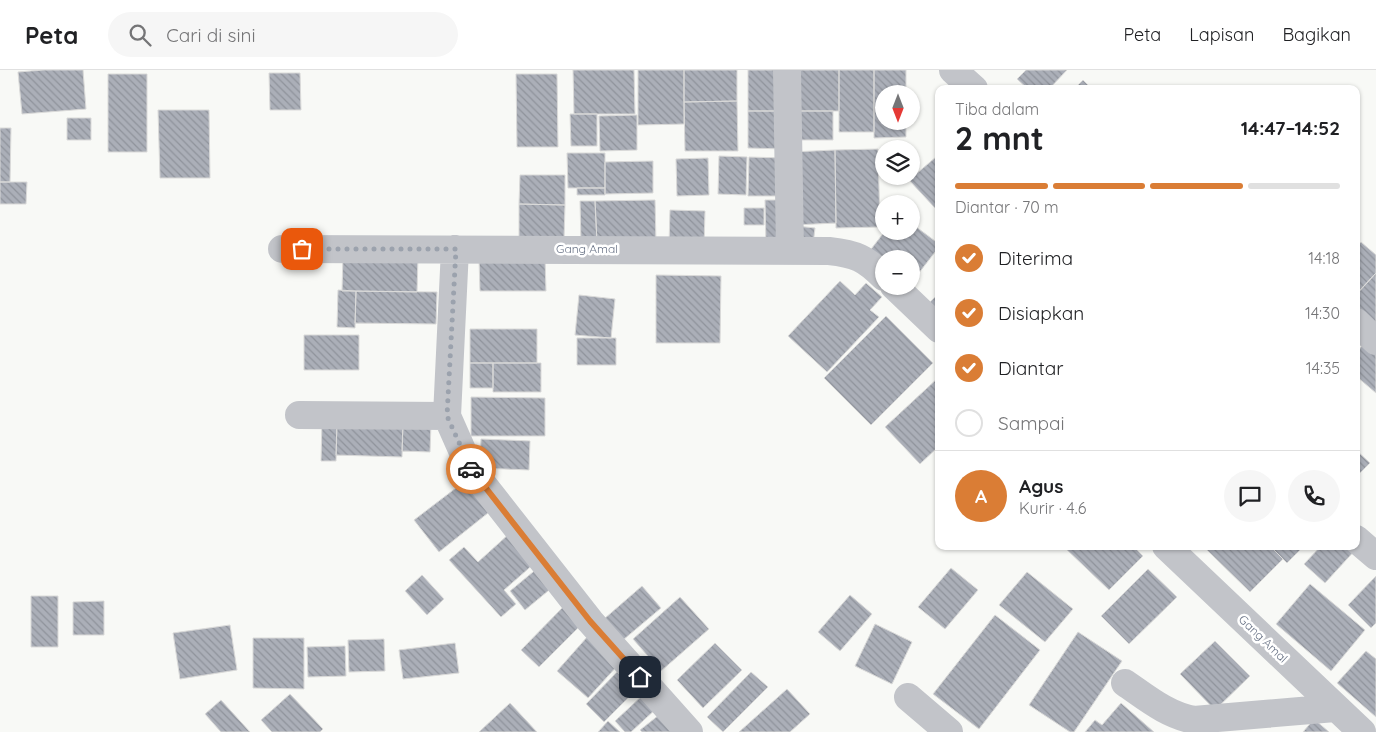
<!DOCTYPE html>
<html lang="id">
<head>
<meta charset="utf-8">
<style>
  body { margin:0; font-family:Quicksand,sans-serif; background:#f6f6f6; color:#202124; height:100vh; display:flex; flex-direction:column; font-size:19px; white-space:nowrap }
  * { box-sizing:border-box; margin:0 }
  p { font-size:16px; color:#757577 }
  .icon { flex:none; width:28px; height:28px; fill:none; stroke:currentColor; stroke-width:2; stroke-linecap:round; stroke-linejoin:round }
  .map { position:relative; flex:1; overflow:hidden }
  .drawer { position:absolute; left:935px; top:15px; width:425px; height:465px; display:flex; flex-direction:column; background:#fff; border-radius:10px; box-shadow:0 1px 4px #0004 }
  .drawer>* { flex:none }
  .needle { width:32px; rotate:180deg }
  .buttons { position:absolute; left:875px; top:15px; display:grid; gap:10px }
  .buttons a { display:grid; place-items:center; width:45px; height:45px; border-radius:50%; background:#fff; box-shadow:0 1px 4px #0004; font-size:25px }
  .pin { position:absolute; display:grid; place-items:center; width:42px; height:42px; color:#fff; margin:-21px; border-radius:10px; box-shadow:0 2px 8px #0006 }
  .courier { position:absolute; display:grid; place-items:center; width:50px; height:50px; margin:-25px; border:4px solid #da7d35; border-radius:50%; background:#fff; color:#222; box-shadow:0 1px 6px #0007 }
  .headline em { font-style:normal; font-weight:700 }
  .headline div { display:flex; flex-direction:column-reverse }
  .headline { display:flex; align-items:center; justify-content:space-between; height:85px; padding:0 20px }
  h1 { font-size:32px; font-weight:700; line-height:38px }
  .bar { display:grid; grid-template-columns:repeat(4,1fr); gap:8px 5px; align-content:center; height:60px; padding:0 20px }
  .bar i { height:6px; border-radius:4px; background:#e0e0e0 }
  .bar .current { background:#da7d35 }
  .bar p { grid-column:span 4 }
  .line { display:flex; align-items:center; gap:12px; padding:0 20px; border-top:1px solid #e0e0e0 }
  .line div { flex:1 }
  .round { display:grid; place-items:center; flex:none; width:52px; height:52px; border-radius:26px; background:#f6f6f6 }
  ol { padding:0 20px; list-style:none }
  li { display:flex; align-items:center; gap:15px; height:55px }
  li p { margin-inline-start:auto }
  li .icon { padding:5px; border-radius:50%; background:#da7d35; color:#fff; stroke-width:4 }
  li:last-child { color:#757577 }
  li i { width:28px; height:28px; border:2px solid #e0e0e0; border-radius:50% }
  header { display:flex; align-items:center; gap:30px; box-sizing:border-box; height:70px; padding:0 25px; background:#fff; border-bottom:1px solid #e0e0e0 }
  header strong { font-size:24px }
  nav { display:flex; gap:28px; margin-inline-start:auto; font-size:18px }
  .search { width:350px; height:45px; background:#f6f6f6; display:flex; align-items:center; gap:12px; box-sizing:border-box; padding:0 18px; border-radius:28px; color:#757577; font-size:19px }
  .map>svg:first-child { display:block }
</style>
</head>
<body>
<header>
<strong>Peta</strong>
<div class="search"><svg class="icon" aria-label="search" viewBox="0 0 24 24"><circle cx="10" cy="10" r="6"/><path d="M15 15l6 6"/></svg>Cari di sini</div>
<nav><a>Peta</a><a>Lapisan</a><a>Bagikan</a></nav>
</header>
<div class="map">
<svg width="1376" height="662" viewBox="0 0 1376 662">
  <defs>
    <pattern id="building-back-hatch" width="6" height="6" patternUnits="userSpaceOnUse" patternTransform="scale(1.25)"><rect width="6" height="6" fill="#abafb8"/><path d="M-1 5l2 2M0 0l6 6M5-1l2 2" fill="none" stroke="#8f939b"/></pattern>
  </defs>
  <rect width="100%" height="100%" fill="#f8f9f6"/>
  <!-- building -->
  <path fill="url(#building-back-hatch)" stroke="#dadad9" d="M43 0H83L86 39 22 44 18 2Z
    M573 0H634L635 44H574Z
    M638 0H684V54L638 55Z
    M684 0H737V31L684 32Z
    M748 0H778V41H748Z
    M798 0H839V41H798Z
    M839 0H874V62H839Z
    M874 0H906V24H884V51H906V67L874 68Z
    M1026 0H1067L1049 19H1028L1017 9Z
    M269 3H300L301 40H270Z
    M108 4H147V82H108Z
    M516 4H557L558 77H517Z
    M1083 10 1092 19H1074Z
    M737 31 738 81H685L684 32Z
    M158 40H209L210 108H160Z
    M748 41H785V79L748 78Z
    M792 41H833V70H792Z
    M570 44H597V76H571Z
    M637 45V80L600 81 599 46Z
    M67 48H91V70H67Z
    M0 58H11L10 112H0Z
    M878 79 880 157 836 158 835 80Z
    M835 80 836 153 793 155 791 82Z
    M567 83H605V118H568Z
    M719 86 747 87 746 125 718 124Z
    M749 87 784 88 783 126H748Z
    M936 87 939 90V135L935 138 909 110Z
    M708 88 709 125 677 126 676 89Z
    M653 91V123L605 124V92Z
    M520 105H565V135L519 134Z
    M0 112H27L26 134H0Z
    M577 118H605V125H577Z
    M655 130 656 173H597L595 131Z
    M765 130H783L784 174H766Z
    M580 131H595L597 173 581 172Z
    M519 134 565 135 564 169 519 168Z
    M744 138H764V155H744Z
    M670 140 705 141 704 176 669 175Z
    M911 153 939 174V177L911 213V189L865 187 885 161H911Z
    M796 156 815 158 813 175 797 173Z
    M1361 172 1376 185V203L1360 220 1356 217V177Z
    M343 185 418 186 417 222 342 221Z
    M545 188 546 221H480L479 189Z
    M1376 203V262L1356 245V225Z
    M656 205 721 206 720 273H656Z
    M840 211 855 225 866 213 882 227 870 240 879 247 827 302 788 266Z
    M338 220 356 221 355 258 337 257Z
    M356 221 437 222 436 254 355 253Z
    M939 223V254L923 239Z
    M579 225 615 229 611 268 575 265Z
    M886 246 933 293 871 355 824 308Z
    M470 259H537V293H470Z
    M304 265H359V300H304Z
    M577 268H616V295H577Z
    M1367 270 1376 278V323L1356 306V283Z
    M470 293H493V318H470Z
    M493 293H541V322H493Z
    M939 307V376L920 394 885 357Z
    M471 327 545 328V366H471Z
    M322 351H337L336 391H321Z
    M337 351 403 352 402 387 336 385Z
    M403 352 431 353 430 382 402 381Z
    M481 369 530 371 529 400 480 398Z
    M1356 380 1370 393 1356 407Z
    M469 408 493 439 439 482 414 450Z
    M510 463 536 492 504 520 516 534 501 547 449 490 464 477 478 492Z
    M1063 476H1133L1143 486 1109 520Z
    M1203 476H1270L1283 489 1250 522Z
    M1270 476H1304L1287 493Z
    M1321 476H1356L1358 477 1325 513 1304 494Z
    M539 497 554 516 525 540 510 521Z
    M951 498 978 520 945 559 918 537Z
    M1148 499 1177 527 1129 574 1101 546Z
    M1027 502 1073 539 1045 572 999 535Z
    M422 505 444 529 427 545 405 521Z
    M1376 506V553L1371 558 1348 535Z
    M1310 514 1365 560 1331 601 1276 554Z
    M642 516 661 538 623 570 604 549Z
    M850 525 872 544 840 581 818 562Z
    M31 526H58V577H31Z
    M680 527 709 559 661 601 633 569Z
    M104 531V565H73V532Z
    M565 535 583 553 539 597 521 580Z
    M995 545 1040 580 979 659 933 624Z
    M875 554 912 572 892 614 855 596Z
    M230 555 237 600 180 609 173 563Z
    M1078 562 1122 591 1074 662H1070L1029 635Z
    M588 566 619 594 588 628 557 601Z
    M253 568H304V619L253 618Z
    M384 569 385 601 349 602 348 570Z
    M1215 571 1250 606 1215 640 1180 604Z
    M455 573 459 603 403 609 399 580Z
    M715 573 742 600 703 638 677 610Z
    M345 576 346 606 308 607 307 577Z
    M1366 581 1376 589V647L1337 613Z
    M617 602 636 620 604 652 586 634Z
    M751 602 768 617 723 662 707 647Z
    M787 619 810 644 790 662H739Z
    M645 623 658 637 631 662H625L615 651Z
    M290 624 323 659 320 662H272L261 650Z
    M221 630 250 662H221L205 644Z
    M510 633 537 662H479Z
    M1121 633 1154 662H1085L1095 650 1102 655Z
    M659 645 672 662H642L640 660Z
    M1314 649 1329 662H1303Z
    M608 651 620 662H598Z"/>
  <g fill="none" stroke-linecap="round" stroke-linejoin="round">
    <!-- minor -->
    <path stroke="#c2c4c9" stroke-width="28" d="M787 0 790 180
      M953 0 974 19
      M282 179 829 181C856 184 865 188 884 207
      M455 179 447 346 470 398 590 551 689 662
      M894 216 939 259
      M1356 252 1376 271
      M299 345 447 346
      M1356 469 1376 486
      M1166 476 1362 662
      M1125 613C1147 628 1167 645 1194 650L1335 638
      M908 627 949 662"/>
  </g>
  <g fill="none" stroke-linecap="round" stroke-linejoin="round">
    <!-- done -->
    <path stroke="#9ba2ad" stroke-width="5" stroke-dasharray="0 9" d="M302 179H456L447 346 471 399"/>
    <!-- route -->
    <path stroke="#da7d35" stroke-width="6" d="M471 399 590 551 640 607"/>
  </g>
  <g text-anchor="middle" stroke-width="5" stroke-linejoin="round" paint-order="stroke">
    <!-- street labels -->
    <g font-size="12" fill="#697386" stroke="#fff">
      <text x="587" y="183">Gang Amal</text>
      <text transform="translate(1263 569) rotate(44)" y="4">Gang Amal</text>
    </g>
  </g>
</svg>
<div class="buttons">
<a><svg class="needle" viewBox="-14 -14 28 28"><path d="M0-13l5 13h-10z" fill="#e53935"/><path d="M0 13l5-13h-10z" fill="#757577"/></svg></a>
<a><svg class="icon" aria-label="layers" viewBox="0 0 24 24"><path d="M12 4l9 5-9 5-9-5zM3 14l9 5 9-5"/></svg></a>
<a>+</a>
<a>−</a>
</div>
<div class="pin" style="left:302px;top:179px;background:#ea580c"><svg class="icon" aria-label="bag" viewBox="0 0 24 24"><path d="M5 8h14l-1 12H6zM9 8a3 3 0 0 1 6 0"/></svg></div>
<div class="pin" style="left:640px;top:607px;background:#1f2937"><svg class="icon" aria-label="home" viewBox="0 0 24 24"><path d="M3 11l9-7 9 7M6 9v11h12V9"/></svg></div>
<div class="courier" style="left:471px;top:399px"><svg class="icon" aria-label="car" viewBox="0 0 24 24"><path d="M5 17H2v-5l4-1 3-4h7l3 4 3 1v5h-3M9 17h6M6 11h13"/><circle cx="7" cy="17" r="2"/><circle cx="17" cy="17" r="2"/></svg></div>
<section class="drawer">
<div class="headline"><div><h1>2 mnt</h1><p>Tiba dalam</p></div><em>14:47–14:52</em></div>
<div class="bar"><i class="current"></i><i class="current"></i><i class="current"></i><i></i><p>Diantar · 70 m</p></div>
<ol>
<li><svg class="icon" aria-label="check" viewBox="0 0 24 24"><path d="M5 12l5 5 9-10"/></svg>Diterima<p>14:18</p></li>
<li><svg class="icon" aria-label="check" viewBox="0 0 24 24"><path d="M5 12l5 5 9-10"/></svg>Disiapkan<p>14:30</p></li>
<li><svg class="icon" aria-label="check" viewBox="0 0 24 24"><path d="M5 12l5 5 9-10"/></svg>Diantar<p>14:35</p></li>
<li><i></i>Sampai</li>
</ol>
<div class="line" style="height:90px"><b class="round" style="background:#da7d35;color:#fff">A</b><div><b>Agus</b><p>Kurir · 4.6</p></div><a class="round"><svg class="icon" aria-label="chat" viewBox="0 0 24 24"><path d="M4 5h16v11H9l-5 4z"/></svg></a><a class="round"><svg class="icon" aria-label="phone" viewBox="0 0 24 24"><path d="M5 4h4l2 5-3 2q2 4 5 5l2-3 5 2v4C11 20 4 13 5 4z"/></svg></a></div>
</section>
</div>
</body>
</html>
